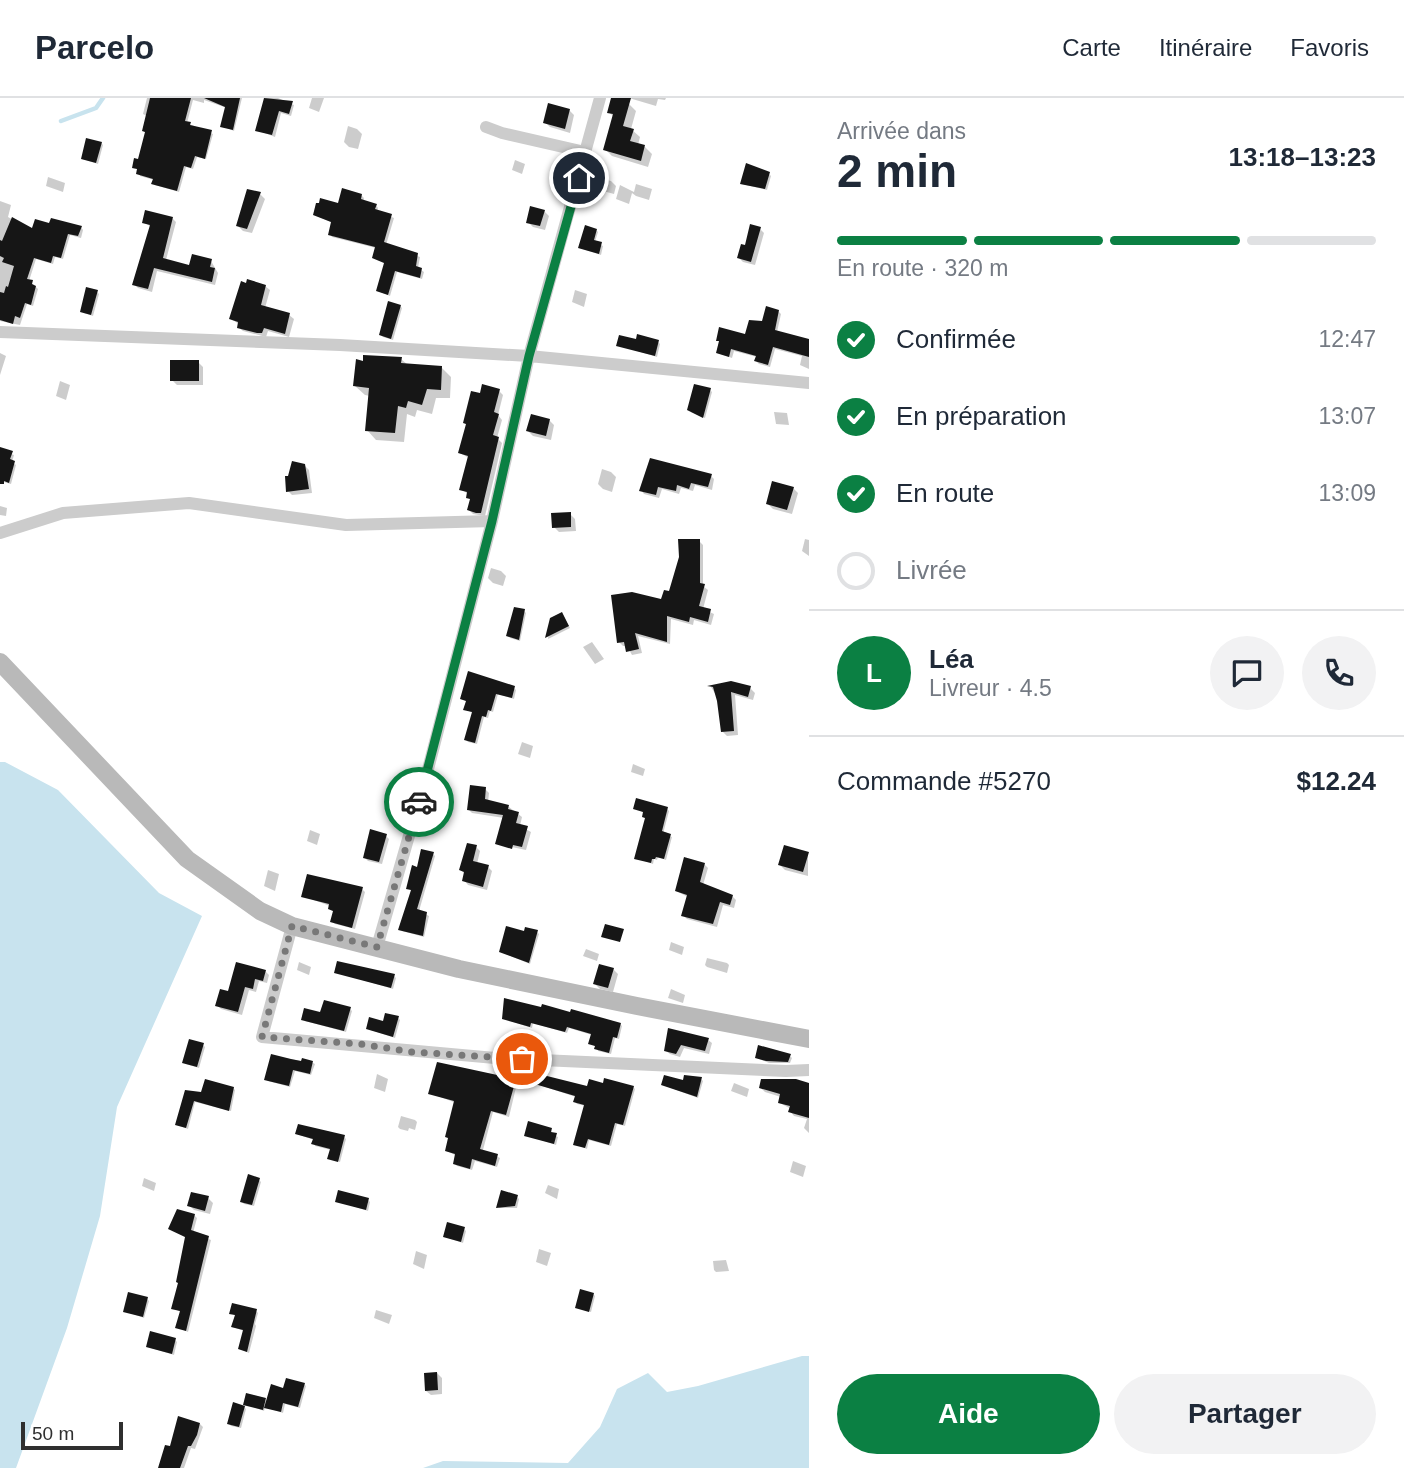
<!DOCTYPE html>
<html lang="fr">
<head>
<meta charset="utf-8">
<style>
  body { margin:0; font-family:Arial,sans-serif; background:#f2f2f3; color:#1f2937; height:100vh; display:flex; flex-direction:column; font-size:26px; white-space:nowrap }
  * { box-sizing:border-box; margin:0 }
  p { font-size:23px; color:#747a83 }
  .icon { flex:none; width:38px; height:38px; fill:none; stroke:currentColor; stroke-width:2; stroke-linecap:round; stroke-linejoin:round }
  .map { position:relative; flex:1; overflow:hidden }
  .drawer { display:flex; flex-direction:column; background:#fff; width:595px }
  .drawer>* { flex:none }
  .scale { position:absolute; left:21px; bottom:18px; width:102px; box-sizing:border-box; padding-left:7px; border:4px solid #2f2f2f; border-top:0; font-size:19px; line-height:24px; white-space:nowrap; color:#2f2f2f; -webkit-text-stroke:5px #fff; paint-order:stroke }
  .pin { position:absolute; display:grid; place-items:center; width:60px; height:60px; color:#fff; margin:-30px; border:4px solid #fff; border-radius:50%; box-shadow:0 2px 7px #0007 }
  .courier { position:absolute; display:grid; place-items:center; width:70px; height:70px; margin:-35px; border:5px solid #0b8043; border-radius:50%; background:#fff; color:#222; box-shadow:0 2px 9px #0007 }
  .overview em { font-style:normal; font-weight:600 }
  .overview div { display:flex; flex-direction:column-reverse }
  .overview { display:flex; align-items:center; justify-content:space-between; height:119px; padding:0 28px }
  h1 { font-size:46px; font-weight:600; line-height:52px }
  .bar { display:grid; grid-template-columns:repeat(4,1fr); gap:10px 7px; align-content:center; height:84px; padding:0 28px }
  .bar i { height:9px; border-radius:5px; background:#e0e1e3 }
  .bar .active { background:#0b8043 }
  .bar p { grid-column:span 4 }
  .line { display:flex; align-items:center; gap:18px; padding:0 28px; border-top:2px solid #e0e1e3 }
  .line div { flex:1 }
  .round { display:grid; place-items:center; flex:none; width:74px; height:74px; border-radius:37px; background:#f2f2f3 }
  ol { padding:0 28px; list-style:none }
  li { display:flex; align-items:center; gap:21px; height:77px }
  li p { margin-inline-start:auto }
  li .icon { padding:7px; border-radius:50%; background:#0b8043; color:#fff; stroke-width:4 }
  li:last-child { color:#747a83 }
  li i { width:38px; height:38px; border:4px solid #e0e1e3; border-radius:50% }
  .primary-button { display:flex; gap:14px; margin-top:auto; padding:14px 28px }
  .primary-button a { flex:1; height:80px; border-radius:42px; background:#0b8043; color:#fff; font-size:28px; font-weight:600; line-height:80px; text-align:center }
  .primary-button a+a { background:#f2f2f3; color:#1f2937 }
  header { display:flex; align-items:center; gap:42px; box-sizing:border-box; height:98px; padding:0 35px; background:#fff; border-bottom:2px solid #e0e1e3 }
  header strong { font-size:33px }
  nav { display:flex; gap:38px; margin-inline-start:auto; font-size:24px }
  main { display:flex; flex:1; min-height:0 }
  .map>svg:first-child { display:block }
</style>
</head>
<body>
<header>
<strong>Parcelo</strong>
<nav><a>Carte</a><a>Itinéraire</a><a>Favoris</a></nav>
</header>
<main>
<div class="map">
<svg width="809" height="1370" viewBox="0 0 809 1370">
  <rect width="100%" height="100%" fill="#fff"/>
  <!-- water -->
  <path fill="#c8e3ee" d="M0 664H5L58 692 159 795 202 818 117 1009 100 1118 67 1230 16 1370H0Z
    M802 1258H809V1370H423L443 1363 568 1365 600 1329 617 1291 648 1275 667 1294 698 1288Z"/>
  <!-- shadow -->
  <path fill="#0003" d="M147 0H242L234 33 222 28 227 10 204 2V5L193 2 187 25 213 36 206 61 197 59 193 71 186 69 179 94 155 87 154 82 140 78 139 72 134 69 140 63 146 35 144 33 147 18 143 16Z
    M266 0H278L294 7 291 18 281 15 275 39 257 32Z
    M312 0H324L319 14 309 10Z
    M629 0H666L665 2 658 1 656 8Z
    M629 6 636 13 631 31 640 39 638 47 645 49 652 56 648 69 612 58 605 51 614 19 609 14Z
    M569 12 574 17 570 35 550 29 545 24Z
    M348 28 357 31 362 36 358 51 349 49 344 44Z
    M101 45 103 47 98 66 83 61Z
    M515 62 525 66 522 76 512 72Z
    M769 76 771 78 767 92 742 86Z
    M594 78 611 83 616 88 614 96 596 91 591 86Z
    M48 79 65 85 63 94 46 88Z
    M636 86 652 91 649 102 636 98 632 95 629 106 616 101 620 87 634 94Z
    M260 96 265 101 252 135 243 133 238 128Z
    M361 97 364 100 363 104 376 107 378 110 377 113 394 120 386 147 420 159 418 170 424 174 422 181 397 174 390 198 378 193 386 166 376 150 332 139 330 136 333 125 315 117Z
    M0 103 11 107 8 119 33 133 81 129 83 132 81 140 70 137 63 161 55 159 53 166 36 161 29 183 38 191 33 208 27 206 20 227 0 223Z
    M544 113 549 118 545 132 533 129 528 124Z
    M146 115 173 121 176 124 166 162 191 169 211 163 218 175 215 187 157 173 152 194 138 190 134 186 151 129 144 124Z
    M760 131 764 135 755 167 743 164 739 160Z
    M596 132 598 134 595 144 603 148 601 157 580 150Z
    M265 188 270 192 265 210 289 217 294 221 289 239 268 233 266 239 243 233 238 229 239 226 231 221Z
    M575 192 587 196 584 209 572 204Z
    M97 194 99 196 93 218 84 215 82 213Z
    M400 208 402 210 393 242 383 239 381 237Z
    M778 213 781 216 777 234 809 243V271L800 267 802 258 775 251 770 269 759 266 756 263 757 259 734 253 732 260 718 255 720 245 718 242 746 238Z
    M658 244 660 246 657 259 618 247Z
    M0 255 6 258 0 277Z
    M401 261 408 267 441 269 451 279 450 300H436L432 316 417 312 415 319 407 316 404 344 376 342 367 332 370 298 365 297 355 288 364 265Z
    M198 264 203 269V287H177L172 282Z
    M60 283 70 287 66 302 56 298Z
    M710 292 712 294 705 320 691 314Z
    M499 293 503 297 498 317 502 322 497 340 502 345 485 418 473 416 469 412 471 402 468 396 461 391 469 360 460 355 467 328 465 325 481 297Z
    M774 314 787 315 789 327 776 326Z
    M549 322 554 327 551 342 533 338 528 333Z
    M0 352 14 357 12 364 16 367 11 386 0 383Z
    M305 368 309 372 312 395 292 397 288 393Z
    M602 371 611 374 616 379 612 394 603 391 598 386Z
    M711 378 714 381 712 392 695 387 693 393 681 390 679 396 662 391 659 400 644 396 641 392Z
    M793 390 798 395 792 416 773 411 768 406Z
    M0 408 7 410 6 418 0 417Z
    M570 416 575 421 576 433 559 434 554 429Z
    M805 441 809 442V458L802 453Z
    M699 443 703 447V488L708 492 703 511 714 516 711 527 694 522 693 527 671 521 670 546 638 538 642 555 632 557 627 548H623L619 544 671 496Z
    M491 470 501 473 506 478 503 488 493 485 488 480Z
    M524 513 526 515 520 543 510 540 508 538Z
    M562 516 570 530 548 541 551 521Z
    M592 544 604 561 595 566 583 549Z
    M731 585 750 590 755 595 753 602 735 597 738 637 727 638 722 633 719 602 711 589Z
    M514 590 516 592 514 601 498 596 493 614 490 613 488 620 484 619 477 646 468 644 466 642 473 615 465 611 467 603 462 601Z
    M522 644 533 648 530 660 518 656Z
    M633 666 645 671 643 678 631 674Z
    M485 691 489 695 488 704 509 709 522 719 520 728 531 734 526 752 497 746 504 720 472 715 468 711Z
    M635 710 667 711 669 713 663 736 672 739 666 762 658 759 657 762 654 761 653 766 636 760 647 721 645 715Z
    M310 732 320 736 317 747 307 743Z
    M386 738 389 741 382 766 368 763 364 759Z
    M476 749 480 753 477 766 488 769 492 773 487 792 468 787 464 782 465 776 461 772Z
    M433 756 435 758 419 813 429 818 424 839 402 833 412 793 408 790 418 771Z
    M808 756V778L785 772 780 767Z
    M704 766 708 770 703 787 732 798 736 802 734 810 723 807 717 829 687 821 683 817 688 799 676 793Z
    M268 772 279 776 275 793 264 788Z
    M362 791 365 794 355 831 335 826 332 823 335 814 330 811V808L303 798Z
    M537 834 539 836 530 866 501 854 525 835Z
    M671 844 684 849 682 857 669 852Z
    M586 851 599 856 597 863 583 858Z
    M707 860 727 865 729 867 727 875 707 869 705 867Z
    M299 864 311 869 309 877 297 872Z
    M613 871 618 876 613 894 600 891 595 886Z
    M265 873 269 877 267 885 259 883 256 894 249 892 242 917 221 911 217 907 229 895Z
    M336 874 394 878 396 880 393 891Z
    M671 891 685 897 683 905 668 900Z
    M350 911 352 913 346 934 305 923 321 917Z
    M543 911 620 926 622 928 619 941 615 940 611 956 598 953 597 949 590 945 592 937 569 930 567 935 533 925 532 930 504 921Z
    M398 920 400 922 395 940 368 931Z
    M670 932 708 942 712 945 709 956 684 950 680 959 670 956 666 953Z
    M203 947 205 949 199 970 186 966 184 964Z
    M272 958 313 965 315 966 311 977 295 973 290 989 268 983 266 981Z
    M790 958 792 960 790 965H769L757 960Z
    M377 976 388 981 385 994 374 990Z
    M701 981 703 983 698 1000 663 987Z
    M515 982 517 985 509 1019 493 1014 483 1052 500 1060 497 1069 475 1063 472 1072 457 1068 455 1066 457 1058 447 1053 456 1005 430 995Z
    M796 983 809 987V1035L804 1030 807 1021 794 1018 790 1013 791 1011 780 1005 781 999 765 994 761 990Z
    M530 984 588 990 633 989 635 991 625 1028 617 1026 611 1048 589 1042 587 1051 575 1046 586 1008 577 1006 575 1004 576 999Z
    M734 985 749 991 747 999 731 993Z
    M233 990 235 992 231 1013 195 1004 188 1031 177 1027 186 994 203 996Z
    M401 1018 415 1022 417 1024 415 1032 409 1030 408 1033 400 1031 398 1029Z
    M551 1031 552 1036 558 1039 556 1047 526 1037Z
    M297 1036 344 1039 346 1041 340 1064 329 1060 331 1052 315 1048 314 1042Z
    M793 1063 806 1068 803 1079 790 1074Z
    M144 1080 156 1085 154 1093 142 1088Z
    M259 1082 261 1084 254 1108 244 1106 242 1104Z
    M548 1087 559 1091 557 1101 545 1095Z
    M517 1099 519 1101 517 1110H498Z
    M208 1100 213 1105 210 1116 194 1112 189 1107Z
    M368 1102 370 1104 368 1113 337 1103Z
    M194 1117 197 1120 193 1135 211 1142 188 1234 177 1229 181 1214 173 1210 187 1140 170 1131Z
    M464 1131 466 1133 463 1145 445 1139Z
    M539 1151 551 1155 547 1168 536 1164Z
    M416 1153 427 1157 424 1171 413 1166Z
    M726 1162 729 1173 716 1174 714 1172 713 1163Z
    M593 1196 595 1198 591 1214 577 1209Z
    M147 1201 149 1203 144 1220 125 1213Z
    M376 1212 392 1217 389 1226 374 1220Z
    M256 1213 258 1215 255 1226 256 1228 249 1255 240 1251 244 1233 233 1229 236 1218 231 1215Z
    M175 1242 177 1244 174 1257 148 1249Z
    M437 1275 442 1280V1296L431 1297 426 1293Z
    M304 1286 306 1288 300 1310 285 1306 283 1315 265 1309 264 1313 245 1306 265 1302 267 1304 285 1292Z
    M244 1309 246 1311 241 1330 231 1328 229 1326Z
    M200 1326 203 1329 195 1351 191 1350 184 1370H160Z"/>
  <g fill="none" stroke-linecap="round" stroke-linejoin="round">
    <!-- stream -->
    <path stroke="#c8e3ee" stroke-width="4.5" d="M61 23 96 10 103 0"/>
  </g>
  <!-- building -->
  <path fill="#161616" d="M150 0H191L185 23 191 24 190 27 212 32 205 61 195 58 191 70 184 68 177 93 151 86 153 81 136 76 137 71 132 70 134 60 138 61 145 34 142 33Z
    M204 0H240L233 32 220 29 225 9Z
    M264 0 293 3 289 16 279 13 272 37 255 33Z
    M611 0H631L623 28 634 31 630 43 645 47 641 63 603 52 613 16 607 15Z
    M548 5 570 11 565 31 543 25Z
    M86 40 102 44 96 65 81 61Z
    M746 65 770 74 765 91 740 86Z
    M342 90 362 96 361 101 377 106 375 111 392 116 384 144 418 155 416 168 422 170 420 180 395 173 388 197 376 193 384 165 372 160 375 149 328 137 331 124 313 117 316 105H319L320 100 338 105Z
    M247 91 261 94 247 131 236 128Z
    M530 108 545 112 540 128 526 125Z
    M145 112 173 119 163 160 189 167 192 156 212 161 210 169 215 170 212 184 154 170 148 191 132 187 150 127 142 125Z
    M12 119 32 130 35 121 49 125 51 120 82 128 78 138 68 136 61 160 53 158 51 165 34 160 27 181 33 182 32 186 36 188 31 207 25 205 20 220 15 218 13 226 0 222V194L4 195 6 188 8 189 14 168 2 164 4 160 0 158V142L2 143Z
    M750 126 761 129 751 164 737 160 741 146 745 147Z
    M585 127 597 131 594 142 602 144 599 156 578 150Z
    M247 181 266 187 261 207 290 215 285 236 264 230 262 235H257L237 230 238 224 229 221 241 183 246 185Z
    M86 189 98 192 91 217 80 214Z
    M388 203 401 207 391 241 379 237Z
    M766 208 779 212 775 232 809 241V259L773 249 768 267 754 263 756 258 731 251 729 259 716 255 719 243H716L719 229 745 236 749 222 762 223Z
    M637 236 659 242 655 258 616 248 619 237 636 241Z
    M363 257 402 259 401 265 442 268 441 292 427 291 422 307 408 303 406 310 398 308 395 335 365 333 369 290 353 288 356 261 363 263Z
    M170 262H199V283H170Z
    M482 286 500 291 494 314 499 316 493 337 499 339 481 415H476L467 412 470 401 466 400 467 394 459 392 468 358 458 355 466 326 463 325 471 293 480 295Z
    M694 286 711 290 703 320 687 312Z
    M531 316 550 321 546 338 526 333Z
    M0 349 13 353 10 361 15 363 9 385 4 383V386H0Z
    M650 360 712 376 708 389 691 385 689 391 677 387 676 393 658 389 656 397 639 393Z
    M292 363 305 366 309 391 286 394 285 378H288Z
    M772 383 794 389 787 412 766 406Z
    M571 414V429L552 430 551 415Z
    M678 441H700V485L705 486 699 508 711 511 708 524 690 519 689 524 667 518V544L635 535 639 551 626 554 624 544 617 545 611 497 632 494 661 501 664 492 669 493 679 459Z
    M514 509 525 511 519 542 506 538Z
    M562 514 569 528 545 540 550 520Z
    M468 573 515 588 512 600 496 596 491 613 488 612 486 619 482 618 475 645 464 642 472 614 463 612 466 603 460 601Z
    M731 583 751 588 748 599 731 594 734 633 721 634 717 603 713 589 707 588Z
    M470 687 486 689 485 701 509 707 508 711 519 714 516 725 528 728 522 749 513 747 512 751 495 746 503 717 467 712Z
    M636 700 668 709 662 733 671 736 664 761 656 759 655 761H652L651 765 634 761 645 720 642 719 643 714 633 711Z
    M370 731 387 736 379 764 363 760Z
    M467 745 477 747 473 763 489 767 483 789 462 783 464 774 459 772Z
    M784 747 809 754 803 774 778 767Z
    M421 751 434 754 417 811 427 814 423 838 398 832 411 792 406 791 412 767 417 769Z
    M684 759 705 765 700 784 733 797 730 807 720 804 713 826 681 818 687 797 675 793Z
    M307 776 363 789 352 830 330 824 333 813 328 811 329 806 301 799Z
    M605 826 624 831 620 844 601 839Z
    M506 828 524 833 525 829 538 832 529 865 499 854Z
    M337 863 395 876 391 890 334 875Z
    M236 864 266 872 263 883 255 881 253 891 245 889 238 914 215 908 220 891 228 893Z
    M599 866 614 870 608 890 593 886Z
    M504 900 541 909 542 906 570 914 571 911 621 925 617 940 613 939 609 955 594 951 595 948 588 946 591 936 567 929 565 934 531 925 530 929 502 921Z
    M324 902 351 909 344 933 301 922 304 910 320 914Z
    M385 915 399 918 393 939 366 931 369 919 383 923Z
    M668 930 709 940 705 953 681 947 676 956 664 953Z
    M189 941 204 945 197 969 182 965Z
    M758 947 791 956 788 964 766 963 755 960Z
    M271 956 291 961 301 963 302 960 313 963 310 976 293 972 289 988 264 982Z
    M437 964 516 981 506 1017 491 1013 480 1051 498 1056 495 1068 472 1061 470 1071 453 1066 455 1056 445 1053 448 1040 445 1039 454 1003 428 996Z
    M531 974 587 988 589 981 603 985 604 980 634 988 623 1027 615 1025 609 1047 588 1041 585 1050 573 1047 584 1007 573 1004 575 998 528 984Z
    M664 977 683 982 684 977 702 979 697 999 661 987Z
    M205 981 234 989 229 1013 194 1003 186 1030 175 1027 185 992 201 994Z
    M761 981H796L809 985V1020L788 1014 790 1008 778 1005 780 996 759 990Z
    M528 1023 552 1030 551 1034 557 1035 554 1046 524 1038Z
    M298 1026 345 1037 338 1064 327 1061 330 1051 311 1046 313 1041 295 1036Z
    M248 1076 260 1080 252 1107 240 1104Z
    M338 1092 369 1100 366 1112 335 1104Z
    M501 1092 518 1097 515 1108 496 1110Z
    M191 1094 209 1098 205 1113 187 1108Z
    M177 1111 195 1116 191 1132 209 1138 186 1233 175 1230 180 1213 171 1211 178 1185 176 1184 185 1139 168 1131Z
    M447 1124 465 1129 461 1144 443 1139Z
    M580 1191 594 1195 589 1214 575 1210Z
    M128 1194 148 1199 143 1219 123 1214Z
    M232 1205 257 1211 247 1254 238 1251 243 1232 231 1229 235 1217 229 1216Z
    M150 1233 176 1240 172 1256 146 1249Z
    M437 1274 438 1292 425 1293 424 1275Z
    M286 1280 305 1285 298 1309 283 1305 281 1314 264 1310 271 1286 283 1290Z
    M246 1295 266 1300 263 1312 243 1307Z
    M233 1304 245 1308 239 1329 227 1326Z
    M178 1318 200 1325 197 1337 191 1348H188L180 1370H158L165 1347 170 1348Z"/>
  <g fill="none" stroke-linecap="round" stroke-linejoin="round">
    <!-- street -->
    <path stroke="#ccc" stroke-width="12" d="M486 29 502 35 585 54
      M0 234 340 247 529 258 809 285
      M0 435 63 415 189 405 346 427 492 423
      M292 828 262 939 495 960 786 973 809 972
      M377 849 427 675 492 423 529 258 600 0"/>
    <!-- secondary -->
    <path stroke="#b9b9b9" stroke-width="18" d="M0 564 187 761 260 813 292 828 459 871 637 908 809 941"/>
  </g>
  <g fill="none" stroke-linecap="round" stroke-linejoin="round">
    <!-- done -->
    <path stroke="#787878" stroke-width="7" stroke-dasharray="0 12.6" d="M419 704 377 849 292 828 262 939 360 946 412 954 522 961"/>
    <!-- route -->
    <path stroke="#0b8043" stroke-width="9" d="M419 704 492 423 529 258 579 80"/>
  </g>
</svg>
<div class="scale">50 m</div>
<div class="pin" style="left:522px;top:961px;background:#ea580c"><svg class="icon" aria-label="bag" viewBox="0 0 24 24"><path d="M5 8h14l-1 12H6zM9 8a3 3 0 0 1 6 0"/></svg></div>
<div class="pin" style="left:579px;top:80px;background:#1f2937"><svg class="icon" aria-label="home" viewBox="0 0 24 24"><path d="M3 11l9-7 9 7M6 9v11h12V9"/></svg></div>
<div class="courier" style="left:419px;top:704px"><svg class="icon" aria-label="car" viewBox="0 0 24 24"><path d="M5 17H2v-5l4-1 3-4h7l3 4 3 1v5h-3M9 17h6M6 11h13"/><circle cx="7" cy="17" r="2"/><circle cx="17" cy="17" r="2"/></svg></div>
</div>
<section class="drawer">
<div class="overview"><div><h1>2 min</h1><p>Arrivée dans</p></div><em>13:18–13:23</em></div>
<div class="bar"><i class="active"></i><i class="active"></i><i class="active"></i><i></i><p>En route · 320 m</p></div>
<ol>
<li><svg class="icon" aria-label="check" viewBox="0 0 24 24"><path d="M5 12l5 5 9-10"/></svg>Confirmée<p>12:47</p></li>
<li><svg class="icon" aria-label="check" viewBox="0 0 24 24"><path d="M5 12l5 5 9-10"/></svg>En préparation<p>13:07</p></li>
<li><svg class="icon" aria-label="check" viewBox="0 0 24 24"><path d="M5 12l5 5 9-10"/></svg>En route<p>13:09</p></li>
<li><i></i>Livrée</li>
</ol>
<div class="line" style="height:126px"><b class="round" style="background:#0b8043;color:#fff">L</b><div><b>Léa</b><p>Livreur · 4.5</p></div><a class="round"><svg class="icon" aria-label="chat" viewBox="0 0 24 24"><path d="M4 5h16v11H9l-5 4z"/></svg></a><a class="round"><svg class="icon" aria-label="phone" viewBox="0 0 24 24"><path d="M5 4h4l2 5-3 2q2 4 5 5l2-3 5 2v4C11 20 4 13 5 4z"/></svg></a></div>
<div class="line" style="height:91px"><div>Commande #5270</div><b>$12.24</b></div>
<div class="primary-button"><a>Aide</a><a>Partager</a></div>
</section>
</main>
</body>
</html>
